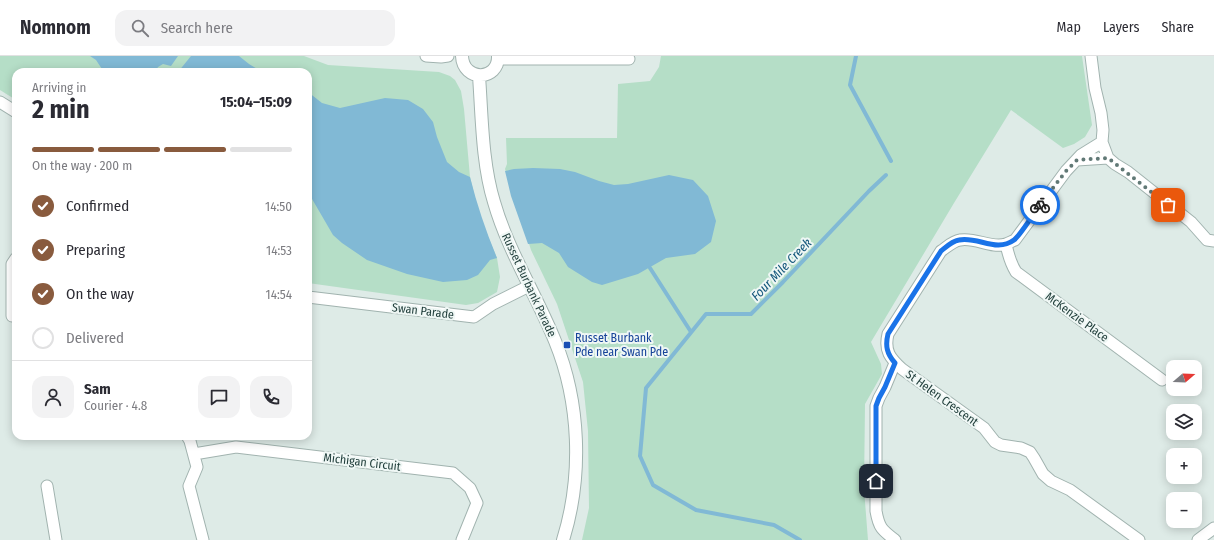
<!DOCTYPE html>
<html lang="en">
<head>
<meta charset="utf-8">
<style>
  body { margin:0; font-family:"Fira Sans Condensed",sans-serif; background:#f2f2f3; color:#2b2b33; height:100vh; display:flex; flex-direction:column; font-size:15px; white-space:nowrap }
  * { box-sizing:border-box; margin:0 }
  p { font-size:13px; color:#7c7c81 }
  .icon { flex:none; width:22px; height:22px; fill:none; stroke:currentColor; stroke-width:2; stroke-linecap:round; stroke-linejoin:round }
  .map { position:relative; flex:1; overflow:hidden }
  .sheet { position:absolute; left:12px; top:12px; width:300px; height:372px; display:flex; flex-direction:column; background:#fff; border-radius:12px; box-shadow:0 2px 10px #0003 }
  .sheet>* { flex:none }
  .needle { width:26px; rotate:71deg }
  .tools { position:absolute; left:1166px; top:304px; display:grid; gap:8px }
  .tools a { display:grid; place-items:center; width:36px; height:36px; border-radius:8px; background:#fff; box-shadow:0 2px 10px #0003; font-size:20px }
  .pin { position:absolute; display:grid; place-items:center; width:34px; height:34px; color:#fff; margin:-17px; border-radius:8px; box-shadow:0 2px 6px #0006 }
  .courier { position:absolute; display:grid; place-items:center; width:40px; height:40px; margin:-20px; border:3px solid #1a73e8; border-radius:50%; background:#fff; color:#222; box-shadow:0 1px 5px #0007 }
  .headline em { font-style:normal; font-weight:700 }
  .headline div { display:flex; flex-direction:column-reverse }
  .headline { display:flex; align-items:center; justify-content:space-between; height:68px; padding:0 20px }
  h1 { font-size:26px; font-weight:700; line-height:30px }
  .bar { display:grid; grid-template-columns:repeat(4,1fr); gap:6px 4px; align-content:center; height:48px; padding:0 20px }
  .bar i { height:5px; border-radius:3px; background:#e1e1e2 }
  .bar .selected { background:#895b3e }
  .bar p { grid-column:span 4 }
  .line { display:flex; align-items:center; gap:10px; padding:0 20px; border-top:1px solid #e1e1e2 }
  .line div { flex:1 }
  .round { display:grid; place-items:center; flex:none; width:42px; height:42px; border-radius:12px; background:#f2f2f3 }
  ol { padding:0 20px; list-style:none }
  li { display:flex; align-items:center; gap:12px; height:44px }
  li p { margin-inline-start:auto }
  li .icon { padding:4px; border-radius:50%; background:#895b3e; color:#fff; stroke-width:4 }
  li:last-child { color:#7c7c81 }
  li i { width:22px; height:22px; border:2px solid #e1e1e2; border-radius:50% }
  header { display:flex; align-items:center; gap:24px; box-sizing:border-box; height:56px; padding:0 20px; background:#fff; border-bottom:1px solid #e1e1e2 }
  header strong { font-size:19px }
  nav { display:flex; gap:22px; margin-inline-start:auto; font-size:14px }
  .search { width:280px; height:36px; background:#f2f2f3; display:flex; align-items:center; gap:10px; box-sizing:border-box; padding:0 14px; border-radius:12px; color:#7c7c81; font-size:15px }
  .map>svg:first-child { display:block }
</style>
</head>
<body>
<header>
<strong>Nomnom</strong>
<div class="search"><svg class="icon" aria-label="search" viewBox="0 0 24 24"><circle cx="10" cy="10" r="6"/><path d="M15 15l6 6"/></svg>Search here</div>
<nav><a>Map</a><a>Layers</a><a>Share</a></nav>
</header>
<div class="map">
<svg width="1214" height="484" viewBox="0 0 1214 484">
  <rect width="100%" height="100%" fill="#deebe7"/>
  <!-- green -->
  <path fill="#b5dec7" d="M0 0H304L328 9 439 16 450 20 455 24 461 35 464 53 470 121 477 150 486 176 497 202 500 221 497 236 478 247 466 249 308 227V16H16V44L0 34Z
    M661 0H1082L1092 69 1085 81 1074 88 1063 92 1011 54 954 147 871 286 881 308 882 318 865 348 864 433 868 484H582L589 452 588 375 583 326 557 248 531 194 505 113 507 108 506 82H617L618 28 650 25 659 11Z"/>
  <!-- water -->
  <path fill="#81b9d5" d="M90 0H178L171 10 163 8 158 11 155 16H104L96 4Z
    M191 0H239L249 8 262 16H178Z
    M308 36 322 47 340 52 385 42 408 44 423 53 433 66 437 81 447 106 459 116 470 121C477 149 486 175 497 202L490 204 478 219 467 224 443 226 407 218 367 204 342 187 333 179 308 136Z
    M533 112 560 113 575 116 599 125 614 129 628 128 669 119 693 124 708 140 716 165 711 186 695 198 666 202 638 218 602 229 592 226 568 211 559 197 542 187 528 188 511 140 505 115 514 113Z"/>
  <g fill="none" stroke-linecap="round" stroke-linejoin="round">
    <!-- stream -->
    <path stroke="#81b9d5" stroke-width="4" d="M856 0 850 29 891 105
      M650 212 691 276
      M800 484 774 469 696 454 653 429 640 400 646 332 706 258H751L783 226 869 135 886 119"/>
    <!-- minor casing -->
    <g stroke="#a1b3af" stroke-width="13">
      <path id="minor" d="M426 0 441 1 448 0
        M1091 0 1095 32 1101 57 1103 74 1102 86 1108 102 1115 108 1128 116 1191 166 1207 184 1214 185
        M498 3H629
        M0 46 16 56
        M1102 86 1081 99 1066 115 1015 184C1012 185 1009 187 1006 188 991 193 976 181 960 184 953 185 947 191 941 195L888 278C884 295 890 302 902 313L984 372 995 386 1001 389 1021 392 1030 396 1034 402 1043 418 1051 425 1070 434 1139 484
        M1077 104 1108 102
        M1006 188C1008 198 1011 208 1016 216L1162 324
        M308 241 474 261 493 248 529 230
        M12 260V208L16 202
        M895 307 885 331 879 342 876 350V455C879 472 882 474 895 484
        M187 380 190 385 197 411 189 430 203 484
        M194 398 236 391 453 417 470 432 477 447 462 484
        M47 430 56 484
        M1198 484 1214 472"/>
    </g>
    <!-- tertiary casing -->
    <g stroke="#a1b3af" stroke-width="14">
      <path id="tertiary" d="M462 0C463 26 499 25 498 0
        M479 20C482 61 482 107 494 146 508 195 536 238 555 285 580 346 583 420 563 484"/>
    </g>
    <!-- minor -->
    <use href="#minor" stroke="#fff" stroke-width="11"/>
    <!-- tertiary -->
    <use href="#tertiary" stroke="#fff" stroke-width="12"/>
  </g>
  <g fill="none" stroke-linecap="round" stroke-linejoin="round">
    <!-- done -->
    <path stroke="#617976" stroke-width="4" stroke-dasharray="0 7.2" d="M1040 149 1066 115 1077 104 1108 102 1168 149"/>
    <!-- route -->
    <path stroke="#1a73e8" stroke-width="5" d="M876 425V350L879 342 885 331 895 307C887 298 885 290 888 278L941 195C946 191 952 185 959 184 978 180 996 197 1014 184 1020 180 1034 157 1040 149"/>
  </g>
  <!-- markers -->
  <rect fill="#1a4fb4" stroke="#eff7f5" stroke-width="1.5" x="563" y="285" width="8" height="8" rx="2"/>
  <g text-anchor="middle" stroke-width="4" stroke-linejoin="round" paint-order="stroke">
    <!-- street labels -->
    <g font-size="12" fill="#1e3c39" stroke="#eff7f5">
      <text transform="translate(529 229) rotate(65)" y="4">Russet Burbank Parade</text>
      <text transform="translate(423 255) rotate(7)" y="4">Swan Parade</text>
      <text transform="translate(1077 261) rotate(36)" y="4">McKenzie Place</text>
      <text transform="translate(942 342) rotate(36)" y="4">St Helen Crescent</text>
      <text transform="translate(362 406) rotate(7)" y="4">Michigan Circuit</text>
    </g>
    <!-- transit labels -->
    <g font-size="12" fill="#164399" stroke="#eff7f5" text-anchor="start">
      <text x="575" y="286">Russet Burbank<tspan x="575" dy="14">Pde near Swan Pde</tspan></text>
    </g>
    <!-- water labels -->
    <g font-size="13" font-style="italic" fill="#15587c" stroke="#eff7f5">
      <text transform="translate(781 213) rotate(-46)" y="5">Four Mile Creek</text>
    </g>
  </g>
</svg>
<div class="tools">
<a><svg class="needle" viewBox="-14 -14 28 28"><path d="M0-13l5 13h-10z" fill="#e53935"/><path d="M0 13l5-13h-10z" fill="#7c7c81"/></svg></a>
<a><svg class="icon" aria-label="layers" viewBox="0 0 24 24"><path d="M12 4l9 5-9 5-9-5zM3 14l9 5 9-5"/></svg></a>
<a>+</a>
<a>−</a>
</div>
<div class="pin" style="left:1168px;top:149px;background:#ea580c"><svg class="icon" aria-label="bag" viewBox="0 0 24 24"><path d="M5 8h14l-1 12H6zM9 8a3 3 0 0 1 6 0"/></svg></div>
<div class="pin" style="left:876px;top:425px;background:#1f2937"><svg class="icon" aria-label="home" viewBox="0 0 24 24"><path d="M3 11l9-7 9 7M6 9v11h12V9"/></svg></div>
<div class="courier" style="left:1040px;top:149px"><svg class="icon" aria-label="bike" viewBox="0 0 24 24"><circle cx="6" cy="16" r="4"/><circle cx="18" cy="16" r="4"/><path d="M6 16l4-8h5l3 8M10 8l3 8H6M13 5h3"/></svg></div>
<section class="sheet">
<div class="headline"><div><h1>2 min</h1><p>Arriving in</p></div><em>15:04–15:09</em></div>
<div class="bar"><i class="selected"></i><i class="selected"></i><i class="selected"></i><i></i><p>On the way · 200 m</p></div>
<ol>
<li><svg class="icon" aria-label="check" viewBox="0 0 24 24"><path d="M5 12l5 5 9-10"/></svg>Confirmed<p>14:50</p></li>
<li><svg class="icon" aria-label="check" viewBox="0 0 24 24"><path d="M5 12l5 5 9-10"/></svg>Preparing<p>14:53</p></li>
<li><svg class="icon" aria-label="check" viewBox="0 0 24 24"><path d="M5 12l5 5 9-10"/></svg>On the way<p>14:54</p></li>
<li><i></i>Delivered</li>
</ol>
<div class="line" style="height:72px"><a class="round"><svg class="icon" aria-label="person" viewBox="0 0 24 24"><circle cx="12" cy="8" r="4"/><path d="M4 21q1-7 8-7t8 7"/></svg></a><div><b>Sam</b><p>Courier · 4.8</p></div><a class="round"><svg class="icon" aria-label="chat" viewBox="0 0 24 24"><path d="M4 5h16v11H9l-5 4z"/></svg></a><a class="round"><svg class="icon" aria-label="phone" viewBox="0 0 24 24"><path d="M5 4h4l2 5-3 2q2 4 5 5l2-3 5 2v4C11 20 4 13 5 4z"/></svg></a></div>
</section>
</div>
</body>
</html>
